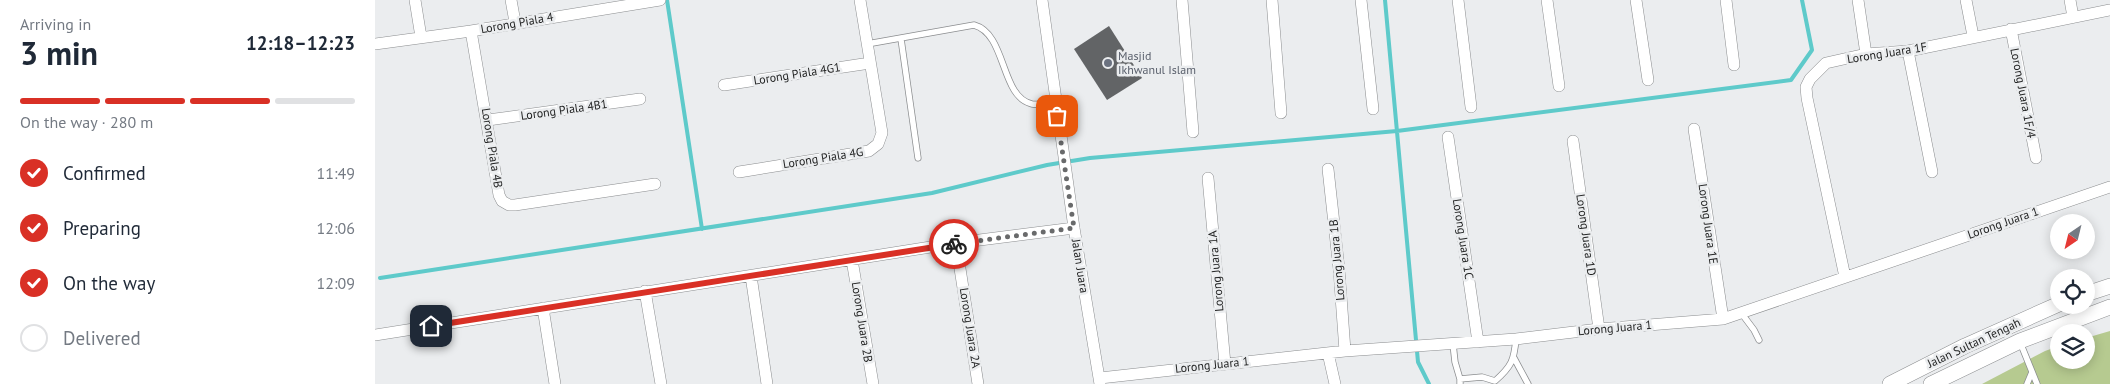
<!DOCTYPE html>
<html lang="en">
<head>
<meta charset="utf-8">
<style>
  body { margin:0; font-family:"PT Sans",sans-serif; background:#f2f2f3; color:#1f2937; height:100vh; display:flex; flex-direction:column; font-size:19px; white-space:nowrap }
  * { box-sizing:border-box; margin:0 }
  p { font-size:16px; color:#747a83 }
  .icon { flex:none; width:28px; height:28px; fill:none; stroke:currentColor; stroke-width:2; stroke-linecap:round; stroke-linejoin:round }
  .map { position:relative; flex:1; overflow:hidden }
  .panel { display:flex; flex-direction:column; background:#fff; width:375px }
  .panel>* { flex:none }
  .needle { width:32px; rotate:215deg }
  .tools { position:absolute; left:1675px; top:214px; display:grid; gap:10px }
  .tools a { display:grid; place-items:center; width:45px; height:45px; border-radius:50%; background:#fff; box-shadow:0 2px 12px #0003; font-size:25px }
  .pin { position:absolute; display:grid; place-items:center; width:42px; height:42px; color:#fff; margin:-21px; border-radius:10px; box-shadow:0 2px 8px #0006 }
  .courier { position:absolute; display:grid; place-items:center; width:50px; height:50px; margin:-25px; border:4px solid #d93025; border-radius:50%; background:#fff; color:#222; box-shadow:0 1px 6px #0007 }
  .summary em { font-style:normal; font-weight:600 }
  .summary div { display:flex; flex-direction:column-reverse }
  .summary { display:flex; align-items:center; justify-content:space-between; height:85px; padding:0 20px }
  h1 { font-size:32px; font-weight:600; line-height:38px }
  .bar { display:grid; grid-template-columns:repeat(4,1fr); gap:8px 5px; align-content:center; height:60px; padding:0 20px }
  .bar i { height:6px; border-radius:4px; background:#e0e1e3 }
  .bar .on { background:#d93025 }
  .bar p { grid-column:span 4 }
  ol { padding:0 20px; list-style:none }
  li { display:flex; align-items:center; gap:15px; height:55px }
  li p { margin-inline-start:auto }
  li .icon { padding:5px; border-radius:50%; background:#d93025; color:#fff; stroke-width:4 }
  li:last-child { color:#747a83 }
  li i { width:28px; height:28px; border:2px solid #e0e1e3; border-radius:50% }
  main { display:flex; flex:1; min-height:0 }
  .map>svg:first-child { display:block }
</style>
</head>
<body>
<main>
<section class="panel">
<div class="summary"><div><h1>3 min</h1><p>Arriving in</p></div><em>12:18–12:23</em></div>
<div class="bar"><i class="on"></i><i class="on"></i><i class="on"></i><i></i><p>On the way · 280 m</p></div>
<ol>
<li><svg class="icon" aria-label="check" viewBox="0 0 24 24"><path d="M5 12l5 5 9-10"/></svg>Confirmed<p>11:49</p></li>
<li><svg class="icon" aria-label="check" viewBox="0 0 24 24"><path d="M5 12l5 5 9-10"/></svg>Preparing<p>12:06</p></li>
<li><svg class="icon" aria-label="check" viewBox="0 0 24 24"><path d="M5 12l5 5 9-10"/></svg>On the way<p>12:09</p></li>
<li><i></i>Delivered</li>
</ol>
</section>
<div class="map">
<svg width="1735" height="384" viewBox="0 0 1735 384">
  <rect width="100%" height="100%" fill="#ebedef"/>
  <!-- green -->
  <path fill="#b6ca90" d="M1735 331V384H1607L1670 351 1684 346V360H1711V338Z"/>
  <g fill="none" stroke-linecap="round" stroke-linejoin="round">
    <!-- stream -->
    <path stroke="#5ecaca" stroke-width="4" d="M292 0 327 229
      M1010 0 1043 362 1054 384
      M5 278 557 193 672 165 715 158 1022 131 1416 80 1437 50 1427 0"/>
  </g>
  <!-- building -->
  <path fill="#626466" d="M734 26 767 78 732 100 699 49Z"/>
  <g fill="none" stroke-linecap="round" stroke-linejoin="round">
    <!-- lane casing -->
    <g stroke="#8b8d8f" stroke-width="7">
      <path id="lane" d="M526 39 543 158
        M492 44 599 25C632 34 625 97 657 104 663 105 673 103 680 102
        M1367 314 1379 330 1384 340
        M1645 342 1662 384
        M1078 344 1080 362 1085 379
        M1139 358 1153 384
        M1085 384V379L1107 377 1120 381C1137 366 1139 360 1141 339
        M1652 384 1657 372"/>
    </g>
    <!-- street casing -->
    <g stroke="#8b8d8f" stroke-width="12">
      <path id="street" d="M40 0 46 37
        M136 0 140 22
        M667 0 699 228 725 384
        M807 0 818 132
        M897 0 906 113
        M986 0 998 109
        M1083 0 1096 107
        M1172 0 1184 86
        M1261 0 1273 80
        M1351 0 1359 65
        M1483 0 1491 54
        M1591 0 1598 36
        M1695 0 1698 17
        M1636 29 1661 158
        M96 31 124 195 127 201 134 205H140L280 184
        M0 44 96 31 285 0
        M1533 51 1557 172
        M349 85 495 63
        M113 120 265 99
        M1319 129 1348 319
        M1073 137 1103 342
        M1198 141 1224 329
        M953 169 964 269 970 351
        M364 172 494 151 503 144 507 133 485 0
        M833 178 850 364
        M581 243 603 384
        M477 260 498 384
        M376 276 392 384
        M1470 277 1432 98 1431 87 1435 79 1451 63 1491 54 1533 51 1735 10
        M270 291 286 384
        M168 308 180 384
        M0 335 581 243 699 228
        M953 353 960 384
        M725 378 970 351 1141 339 1224 329 1348 319 1735 187"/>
    </g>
    <!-- secondary casing -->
    <g stroke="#8b8d8f" stroke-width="16">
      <path id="secondary" d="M1711 294 1735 286
        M1515 384 1590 346 1684 304
        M1556 384 1645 341 1735 307"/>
    </g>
    <!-- lane -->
    <use href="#lane" stroke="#fff" stroke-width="5.5"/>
    <!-- street -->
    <use href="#street" stroke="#fff" stroke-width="11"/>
    <!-- secondary -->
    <use href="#secondary" stroke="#fff" stroke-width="15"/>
  </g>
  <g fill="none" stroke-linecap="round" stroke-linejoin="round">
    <!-- done -->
    <path stroke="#696a6b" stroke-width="5" stroke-dasharray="0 9" d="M579 244 699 228 682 116"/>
    <!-- route -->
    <path stroke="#d93025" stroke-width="6" d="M56 326 579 244"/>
  </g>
  <!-- markers -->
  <circle fill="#6b7280" stroke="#ebedef" stroke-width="2" cx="733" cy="63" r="5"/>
  <g text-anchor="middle" stroke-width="5" stroke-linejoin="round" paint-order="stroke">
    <!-- street labels -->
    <g font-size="12" fill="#232424" stroke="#ebedef">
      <text transform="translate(142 23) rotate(-10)" y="4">Lorong Piala 4</text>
      <text transform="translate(1512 53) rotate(-9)" y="4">Lorong Juara 1F</text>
      <text transform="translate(422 74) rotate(-9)" y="4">Lorong Piala 4G1</text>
      <text transform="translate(1648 93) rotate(79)" y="4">Lorong Juara 1F/4</text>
      <text transform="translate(189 110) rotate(-8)" y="4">Lorong Piala 4B1</text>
      <text transform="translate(117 148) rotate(81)" y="4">Lorong Piala 4B</text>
      <text transform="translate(448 158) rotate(-9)" y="4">Lorong Piala 4G</text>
      <text transform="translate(1628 223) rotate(-19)" y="4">Lorong Juara 1</text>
      <text transform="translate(1333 224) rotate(82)" y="4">Lorong Juara 1E</text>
      <text transform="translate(1211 235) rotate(82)" y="4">Lorong Juara 1D</text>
      <text transform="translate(1088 239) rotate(81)" y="4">Lorong Juara 1C</text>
      <text transform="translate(962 260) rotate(-95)" y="4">Lorong Juara 1B</text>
      <text transform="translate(705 266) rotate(81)" y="4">Jalan Juara</text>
      <text transform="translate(841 271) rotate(-95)" y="4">Lorong Juara 1A</text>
      <text transform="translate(487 322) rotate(81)" y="4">Lorong Juara 2B</text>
      <text transform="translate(595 328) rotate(81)" y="4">Lorong Juara 2A</text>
      <text transform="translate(1240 328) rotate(-5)" y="4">Lorong Juara 1</text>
      <text transform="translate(1599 343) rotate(-25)" y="4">Jalan Sultan Tengah</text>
      <text transform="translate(837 365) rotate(-6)" y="4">Lorong Juara 1</text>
    </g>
    <!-- worship labels -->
    <g font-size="12" fill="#5b616d" stroke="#ebedef" text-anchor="start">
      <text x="743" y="60">Masjid<tspan x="743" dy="14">Ikhwanul Islam</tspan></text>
    </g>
  </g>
</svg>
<div class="tools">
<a><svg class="needle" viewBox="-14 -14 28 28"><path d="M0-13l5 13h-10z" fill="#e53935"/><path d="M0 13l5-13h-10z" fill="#747a83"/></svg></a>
<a><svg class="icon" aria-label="locate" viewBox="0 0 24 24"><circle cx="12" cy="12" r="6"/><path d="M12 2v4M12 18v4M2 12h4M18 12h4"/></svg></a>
<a><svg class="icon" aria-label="layers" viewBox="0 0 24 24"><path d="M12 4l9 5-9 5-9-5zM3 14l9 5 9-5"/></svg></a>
</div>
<div class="pin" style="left:682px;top:116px;background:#ea580c"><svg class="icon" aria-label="bag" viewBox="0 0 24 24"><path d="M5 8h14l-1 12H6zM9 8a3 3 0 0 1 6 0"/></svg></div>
<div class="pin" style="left:56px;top:326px;background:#1f2937"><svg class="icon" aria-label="home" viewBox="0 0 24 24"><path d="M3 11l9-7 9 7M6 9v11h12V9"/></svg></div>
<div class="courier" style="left:579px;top:244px"><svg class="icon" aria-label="bike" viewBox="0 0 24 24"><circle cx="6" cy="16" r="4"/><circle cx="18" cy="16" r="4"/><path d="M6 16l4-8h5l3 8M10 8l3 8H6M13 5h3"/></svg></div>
</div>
</main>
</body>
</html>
